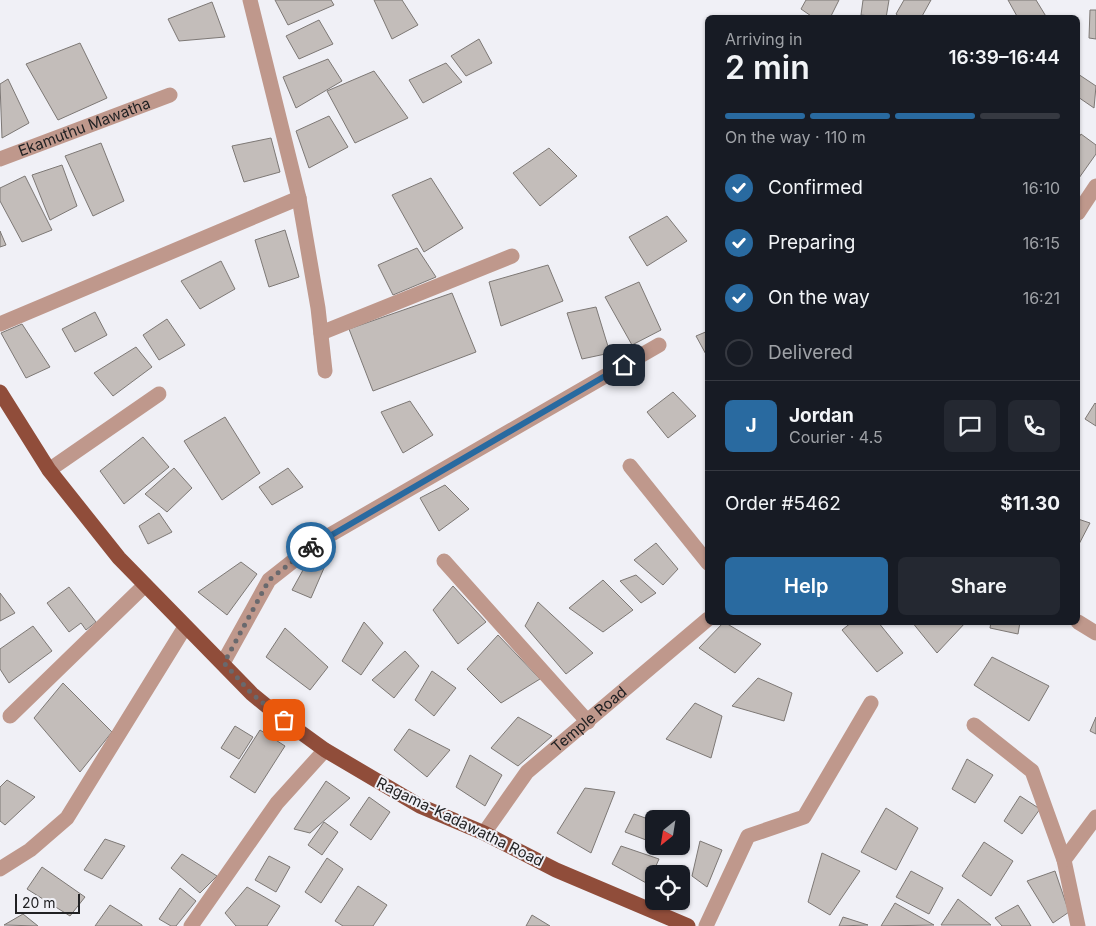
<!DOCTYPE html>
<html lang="en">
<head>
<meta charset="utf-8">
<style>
  body { margin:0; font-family:Inter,sans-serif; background:#242831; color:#f1f3f6; height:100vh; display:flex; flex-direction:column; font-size:19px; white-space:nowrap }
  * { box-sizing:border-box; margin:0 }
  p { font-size:16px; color:#9ea1a6 }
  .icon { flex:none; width:28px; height:28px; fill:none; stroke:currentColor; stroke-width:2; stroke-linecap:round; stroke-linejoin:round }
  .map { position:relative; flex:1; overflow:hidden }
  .details { position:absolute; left:705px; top:15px; width:375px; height:610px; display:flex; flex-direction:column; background:#171b24; border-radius:8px; box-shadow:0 1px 4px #0004 }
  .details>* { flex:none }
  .needle { width:32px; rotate:210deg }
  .fabs { position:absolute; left:645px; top:810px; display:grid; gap:10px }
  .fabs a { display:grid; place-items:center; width:45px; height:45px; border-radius:8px; background:#171b24; box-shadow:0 1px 4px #0004; font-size:25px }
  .scale { position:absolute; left:15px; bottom:12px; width:65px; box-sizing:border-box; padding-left:5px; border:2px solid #212123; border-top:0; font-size:14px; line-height:18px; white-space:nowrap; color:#212123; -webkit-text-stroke:4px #f0f0f6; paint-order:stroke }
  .pin { position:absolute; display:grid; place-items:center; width:42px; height:42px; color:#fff; margin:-21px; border-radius:10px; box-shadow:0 2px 8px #0006 }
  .courier { position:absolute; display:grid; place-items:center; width:50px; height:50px; margin:-25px; border:4px solid #296aa0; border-radius:50%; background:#fff; color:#222; box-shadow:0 1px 6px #0007 }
  .summary em { font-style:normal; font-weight:600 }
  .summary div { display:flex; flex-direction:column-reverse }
  .summary { display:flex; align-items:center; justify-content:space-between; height:85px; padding:0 20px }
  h1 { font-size:32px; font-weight:600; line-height:38px }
  .bar { display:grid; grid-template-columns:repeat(4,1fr); gap:8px 5px; align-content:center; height:60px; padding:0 20px }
  .bar i { height:6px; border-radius:4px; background:#363941 }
  .bar .active { background:#296aa0 }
  .bar p { grid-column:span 4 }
  .line { display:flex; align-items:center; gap:12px; padding:0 20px; border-top:1px solid #363941 }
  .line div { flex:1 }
  .round { display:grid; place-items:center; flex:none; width:52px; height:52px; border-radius:8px; background:#242831 }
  ol { padding:0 20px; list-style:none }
  li { display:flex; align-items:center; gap:15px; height:55px }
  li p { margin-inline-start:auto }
  li .icon { padding:5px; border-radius:50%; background:#296aa0; color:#fff; stroke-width:4 }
  li:last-child { color:#9ea1a6 }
  li i { width:28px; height:28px; border:2px solid #363941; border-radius:50% }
  .button { display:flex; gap:10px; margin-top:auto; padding:10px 20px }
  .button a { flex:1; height:58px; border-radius:8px; background:#296aa0; color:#fff; font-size:20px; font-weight:600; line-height:58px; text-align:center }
  .button a+a { background:#242831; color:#f1f3f6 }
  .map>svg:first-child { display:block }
</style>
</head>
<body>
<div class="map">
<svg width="1096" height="926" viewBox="0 0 1096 926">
  <rect width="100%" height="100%" fill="#f0f0f6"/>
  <!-- building -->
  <path fill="#c3bdba" stroke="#7d7875" d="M275 0H331L334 5 288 25Z
    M374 0H402L418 25 392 39Z
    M806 0H839L830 18H814L801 9Z
    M863 0H889L886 18 861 15Z
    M904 0H931L921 18H901L896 14Z
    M1008 0H1036L1047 18H1018Z
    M212 2 225 37 179 41 168 19Z
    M1090 10H1096V39L1089 38Z
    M319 20 333 44 299 59 286 36Z
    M479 39 492 63 466 76 451 56Z
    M80 43 107 98 58 120 26 64Z
    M328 59 342 81 296 108 283 77Z
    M446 63 462 82 423 103 409 80Z
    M374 71 408 118 355 143 327 91Z
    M1078 74 1096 86 1094 108 1078 97Z
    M8 79 29 123 2 138 0 84Z
    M329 116 348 147 309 168 296 131Z
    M1081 134 1096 145V154L1079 178 1078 176V139Z
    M271 138 280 172 244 182 232 146Z
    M101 143 124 201 93 216 65 156Z
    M549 148 577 176 540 206 513 173Z
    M62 165 77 206 50 220 32 175Z
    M25 176 52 230 22 242 0 201V188Z
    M431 178 463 228 424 252 392 195Z
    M667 216 687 241 647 266 629 237Z
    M285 230 299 277 269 287 255 240Z
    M0 231 6 245 0 247Z
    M417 248 436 277 393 295 378 265Z
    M221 261 235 289 200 309 181 281Z
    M548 265 563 301 501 326 489 282Z
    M639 282 661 330 632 345 605 297Z
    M452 293 476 352 373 391 349 329Z
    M596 307 610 353 582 359 567 313Z
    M95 312 107 335 75 352 62 329Z
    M167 319 185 345 159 360 143 335Z
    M22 324 50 367 26 378 1 333Z
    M708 331V358L696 336Z
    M136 347 152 367 113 396 94 373Z
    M673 392 696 416 668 438 647 412Z
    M410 401 433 435 403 453 381 412Z
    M1095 403 1096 404V426L1085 419Z
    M225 417 260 473 222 500 184 441Z
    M143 437 169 467 124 504 100 471Z
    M174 468 192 488 167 512 145 494Z
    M288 468 303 487 272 505 259 487Z
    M445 485 469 509 439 531 420 498Z
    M159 513 172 532 148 544 139 526Z
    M1078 519 1090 523 1078 546Z
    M656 543 678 569 663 585 634 560Z
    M308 561 324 568 311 598 292 590Z
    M241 562 257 574 227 615 198 592Z
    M636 575 656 593 641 603 620 581Z
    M603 580 633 610 603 632 569 608Z
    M453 586 486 622 458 644 433 610Z
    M69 587 96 622 86 630 81 623 69 632 47 603Z
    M0 593 15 613 0 621Z
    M538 602 593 653 566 674 525 626Z
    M364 622 383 643 361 675 342 661Z
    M724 622 761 644 735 673 699 648Z
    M852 622H878L903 653 877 672 842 630Z
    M912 622H966L937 653Z
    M991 622H1020L1018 634 990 628Z
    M33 626 52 651 9 683 0 669V649Z
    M285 628 328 667 310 690 266 657Z
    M498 635 540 679 501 703 467 669Z
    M405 651 419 666 394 698 372 680Z
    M992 657 1049 686 1029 721 974 685Z
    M432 671 456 688 434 716 415 700Z
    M758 678 792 693 784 721 732 706Z
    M63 683 112 732 80 772 34 718Z
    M695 703 722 716 711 758 666 739Z
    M518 717 552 736 518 766 491 748Z
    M1096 717V734L1090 731Z
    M235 726 253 737 239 759 221 748Z
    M409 729 450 750 427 777 394 750Z
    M260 730 285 746 255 793 230 777Z
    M470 755 502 775 485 806 456 787Z
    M967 759 993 775 975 803 952 789Z
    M7 780 35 797 5 825 0 821V787Z
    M326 781 350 798 310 833 294 829Z
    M585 788 615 792 591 853 557 833Z
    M1020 796 1040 809 1022 834 1004 821Z
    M369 797 390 812 371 840 350 825Z
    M886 808 918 828 896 870 861 852Z
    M634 814 654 821V843L625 832Z
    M324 822 338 832 322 855 308 845Z
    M105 839 125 846 102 879 84 870Z
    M700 841 722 850 707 887 692 876Z
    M984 842 1013 861 991 896 962 876Z
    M621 846 659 859 648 884 612 864Z
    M822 853 860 871 830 915 808 902Z
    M182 854 217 876 200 893 171 868Z
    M269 856 290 867 276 892 255 880Z
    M327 858 343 869 321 903 305 892Z
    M42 867 85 897 70 916 27 889Z
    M911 871 943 888 929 914 896 897Z
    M1055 871 1069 912 1053 923 1027 881Z
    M358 886 387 905 373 926H343L335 921Z
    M247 887 280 906 267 926H236L225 913Z
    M180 888 196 901 176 926H171L159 919Z
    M958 899 991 925H941Z
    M895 903 934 925 881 926Z
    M110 905 142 925V926H95Z
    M1018 905 1031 926H1002L995 918Z
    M23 914 38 926 4 925Z
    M532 915 550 926H526Z
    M843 917 868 925 839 926Z"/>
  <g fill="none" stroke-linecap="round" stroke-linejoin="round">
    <!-- minor -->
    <g stroke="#bf988c" stroke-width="15">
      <path d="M250 0 299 198 318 308 325 371"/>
      <path id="s1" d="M0 159 170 95"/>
      <path d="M1078 213 1096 186"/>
      <path d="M0 324 299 198"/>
      <path d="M321 333 512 256"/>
      <path d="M630 466 708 563"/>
      <path d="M49 470 159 394"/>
      <path d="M444 561 588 722"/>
      <path d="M1078 622 1096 633"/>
      <path d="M223 663 269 580 316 543 659 345"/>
      <path d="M10 716 145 585"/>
      <path d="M974 725 1032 771 1064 860 1078 926"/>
      <path id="s2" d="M484 833 527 772 708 619"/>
      <path d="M1064 860 1096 817"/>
      <path d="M0 869 30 850 67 818 185 627"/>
      <path d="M191 926 277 803 325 750"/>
      <path d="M706 926 748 836 804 817 871 703"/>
    </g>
    <!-- major -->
    <path stroke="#904d3a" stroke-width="15" d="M0 392 49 470 119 558 252 694 285 721 325 750 420 806 484 833 556 870 688 926"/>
  </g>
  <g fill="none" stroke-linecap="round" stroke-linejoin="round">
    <!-- done -->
    <path stroke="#69696d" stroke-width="5" stroke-dasharray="0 9" d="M284 720 252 694 224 663 269 580 311 547"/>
    <!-- route -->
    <path stroke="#296aa0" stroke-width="6" d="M311 547 624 365"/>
  </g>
  <g text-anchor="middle" stroke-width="4" stroke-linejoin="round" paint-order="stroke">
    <!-- street labels -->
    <g font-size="15" fill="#212123" stroke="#f0f0f6">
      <text dy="5" stroke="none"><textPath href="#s1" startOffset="90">Ekamuthu Mawatha</textPath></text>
      <text dy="5" stroke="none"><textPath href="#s2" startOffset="156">Temple Road</textPath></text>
      <text transform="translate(460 822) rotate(26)" y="5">Ragama-Kadawatha Road</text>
    </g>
  </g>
</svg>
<div class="fabs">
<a><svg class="needle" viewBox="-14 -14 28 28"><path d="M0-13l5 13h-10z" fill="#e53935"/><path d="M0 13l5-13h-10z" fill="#9ea1a6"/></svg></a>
<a><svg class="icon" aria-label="locate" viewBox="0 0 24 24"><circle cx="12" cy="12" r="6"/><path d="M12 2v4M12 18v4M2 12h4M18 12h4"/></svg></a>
</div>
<div class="scale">20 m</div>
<div class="pin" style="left:284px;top:720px;background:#ea580c"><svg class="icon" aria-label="bag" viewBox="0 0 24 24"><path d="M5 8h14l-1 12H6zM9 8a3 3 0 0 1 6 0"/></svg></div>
<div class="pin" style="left:624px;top:365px;background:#1f2937"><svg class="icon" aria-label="home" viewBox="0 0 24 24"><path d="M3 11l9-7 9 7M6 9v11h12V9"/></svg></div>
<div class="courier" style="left:311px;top:547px"><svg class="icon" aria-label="bike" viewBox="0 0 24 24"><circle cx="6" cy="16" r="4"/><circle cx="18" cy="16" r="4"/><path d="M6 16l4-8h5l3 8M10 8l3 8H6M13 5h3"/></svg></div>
<section class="details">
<div class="summary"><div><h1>2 min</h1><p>Arriving in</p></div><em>16:39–16:44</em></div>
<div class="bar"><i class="active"></i><i class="active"></i><i class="active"></i><i></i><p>On the way · 110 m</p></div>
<ol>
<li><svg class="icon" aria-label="check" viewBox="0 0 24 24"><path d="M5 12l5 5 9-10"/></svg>Confirmed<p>16:10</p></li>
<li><svg class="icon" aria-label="check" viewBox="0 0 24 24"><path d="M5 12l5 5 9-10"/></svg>Preparing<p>16:15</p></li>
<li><svg class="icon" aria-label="check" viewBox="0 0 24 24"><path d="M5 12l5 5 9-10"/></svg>On the way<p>16:21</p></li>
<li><i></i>Delivered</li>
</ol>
<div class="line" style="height:90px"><b class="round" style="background:#296aa0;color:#fff">J</b><div><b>Jordan</b><p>Courier · 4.5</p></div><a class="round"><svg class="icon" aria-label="chat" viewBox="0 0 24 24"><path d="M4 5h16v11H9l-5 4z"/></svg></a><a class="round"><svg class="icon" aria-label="phone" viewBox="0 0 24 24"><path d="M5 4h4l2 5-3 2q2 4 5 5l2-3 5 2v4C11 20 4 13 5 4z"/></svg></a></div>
<div class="line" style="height:65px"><div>Order #5462</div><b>$11.30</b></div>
<div class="button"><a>Help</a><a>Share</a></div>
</section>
</div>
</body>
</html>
